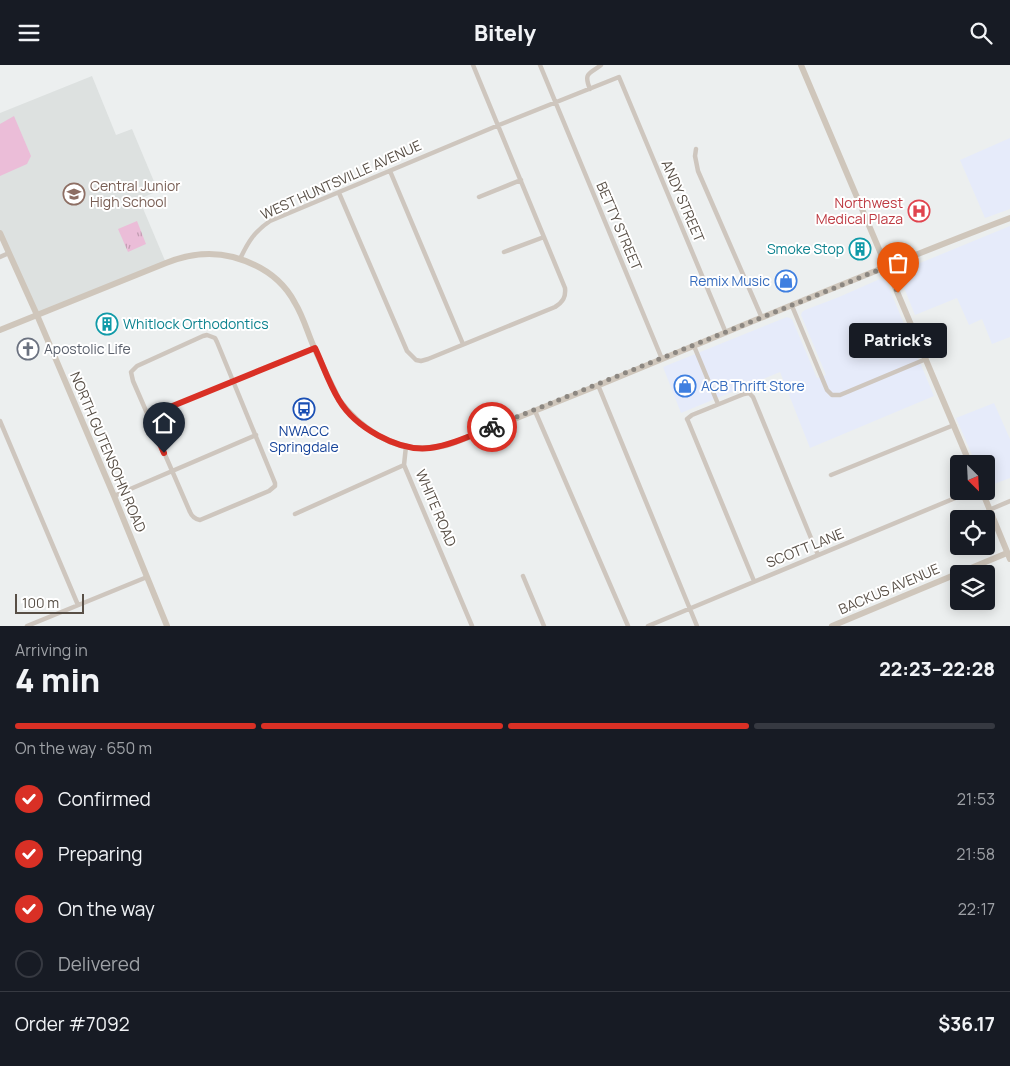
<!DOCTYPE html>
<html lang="en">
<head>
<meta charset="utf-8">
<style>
  body { margin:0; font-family:Manrope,sans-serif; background:#242831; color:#f1f3f6; height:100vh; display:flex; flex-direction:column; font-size:19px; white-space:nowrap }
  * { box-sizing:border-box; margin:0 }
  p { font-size:16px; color:#9ea1a6 }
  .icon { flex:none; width:28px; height:28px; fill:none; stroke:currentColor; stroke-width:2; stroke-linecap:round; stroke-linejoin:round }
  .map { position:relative; height:561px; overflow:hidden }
  .drawer { display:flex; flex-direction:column; background:#171b24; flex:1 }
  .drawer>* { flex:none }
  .needle { width:32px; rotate:156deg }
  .buttons { position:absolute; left:950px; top:390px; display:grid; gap:10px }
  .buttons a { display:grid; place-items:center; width:45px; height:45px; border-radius:5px; background:#171b24; box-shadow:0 2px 12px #0003; font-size:25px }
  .scale { position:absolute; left:15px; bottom:12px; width:69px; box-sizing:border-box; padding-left:5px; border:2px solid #584f46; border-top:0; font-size:14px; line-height:18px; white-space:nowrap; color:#584f46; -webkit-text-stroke:4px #fff; paint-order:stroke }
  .pin { position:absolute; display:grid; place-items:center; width:42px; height:42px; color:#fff; margin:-51px -21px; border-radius:50% 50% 50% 0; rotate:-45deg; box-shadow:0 0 5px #0007 }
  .pin .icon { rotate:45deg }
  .courier { position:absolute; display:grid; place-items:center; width:50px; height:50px; margin:-25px; border:4px solid #d93025; border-radius:50%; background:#fff; color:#222; box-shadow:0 1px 6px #0007 }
  .bubble { position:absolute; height:35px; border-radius:5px; background:#171b24; box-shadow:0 2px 12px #0003; font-size:16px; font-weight:800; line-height:35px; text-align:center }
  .headline em { font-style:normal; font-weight:800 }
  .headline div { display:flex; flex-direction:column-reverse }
  .headline { display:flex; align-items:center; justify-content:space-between; height:85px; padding:0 15px }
  h1 { font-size:32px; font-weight:800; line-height:38px }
  .bar { display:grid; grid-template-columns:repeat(4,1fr); gap:8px 5px; align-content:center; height:60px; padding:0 15px }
  .bar i { height:6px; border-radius:4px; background:#363941 }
  .bar .on { background:#d93025 }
  .bar p { grid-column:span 4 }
  .line { display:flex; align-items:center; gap:12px; padding:0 15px; border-top:1px solid #363941 }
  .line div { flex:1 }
  ol { padding:0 15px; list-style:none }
  li { display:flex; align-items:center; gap:15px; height:55px }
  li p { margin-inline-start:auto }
  li .icon { padding:5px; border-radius:50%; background:#d93025; color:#fff; stroke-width:4 }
  li:last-child { color:#9ea1a6 }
  li i { width:28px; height:28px; border:2px solid #363941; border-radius:50% }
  header { display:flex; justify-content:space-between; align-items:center; height:65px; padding:0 15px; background:#171b24; font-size:22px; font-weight:800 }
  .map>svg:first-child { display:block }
</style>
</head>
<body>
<header><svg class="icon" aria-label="menu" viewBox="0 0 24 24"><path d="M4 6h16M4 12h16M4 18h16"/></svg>Bitely<svg class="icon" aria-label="search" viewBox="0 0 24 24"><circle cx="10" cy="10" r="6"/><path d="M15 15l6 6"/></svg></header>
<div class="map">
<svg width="1010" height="561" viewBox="0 0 1010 561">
  <defs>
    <pattern id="park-tufts" width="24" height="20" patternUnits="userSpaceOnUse" patternTransform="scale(1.25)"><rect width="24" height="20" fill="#ebbdd8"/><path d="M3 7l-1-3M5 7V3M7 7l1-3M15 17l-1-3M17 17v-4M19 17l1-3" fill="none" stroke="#c19cb1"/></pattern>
  </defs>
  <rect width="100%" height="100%" fill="#ecefef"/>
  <!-- commercial -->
  <path fill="#e6ebfa" d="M1010 73V144L985 153 960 95Z
    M1010 161V272L992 279 982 254 969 260 957 233 915 250 901 215 902 207 903 205Z
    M880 214 886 216 887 218 934 331 810 383 780 307 681 348 663 302 787 252 792 254 817 313 826 310 801 250 802 247 805 245 839 232Z
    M994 338 1010 374V413L986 422V399H976L956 353Z"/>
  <!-- education -->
  <path fill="#dde1e0" d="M92 11 116 70 132 64 158 126 139 134 166 198 37 250 0 168V48Z"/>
  <!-- grass -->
  <path fill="#ebbdd8" d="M14 51 31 91 27 99 0 111V59Z"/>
  <!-- park -->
  <path fill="url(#park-tufts)" d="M137 156 146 179 128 187 118 164Z"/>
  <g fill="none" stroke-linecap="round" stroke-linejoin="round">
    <!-- street -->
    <path stroke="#cec6be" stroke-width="4.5" d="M540 0 662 294
      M590 24C583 7 590 9 601 0
      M696 84 695 91 698 106 762 253
      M390 106 463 279
      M339 128 407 286 416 295 421 296 428 294 555 242C563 237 566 232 565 223L473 0
      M479 132 521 115
      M504 187 544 172
      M0 192 9 188
      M240 194C248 177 254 167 270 156L499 60 619 12 726 268
      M792 241 827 325 832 330H840L926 294
      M207 270 215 273 217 277 275 418V421L269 426 200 455C195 454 192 452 190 447L133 316 131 307 137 301 203 271Z
      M694 281 718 339
      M598 320 697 561
      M535 346 628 561
      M148 351 315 283
      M0 356 78 540
      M406 381 404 400 472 561
      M831 410 954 360
      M114 431 256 370
      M989 445 1010 436
      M295 449 404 400
      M523 511 544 561
      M754 516 688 356 687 354 692 350 744 329 749 328 753 332 818 490
      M27 561 147 512
      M648 561 972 426"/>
    <!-- secondary -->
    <path stroke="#cfc6bb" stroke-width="6" d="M801 0 970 399
      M0 168 37 250 114 431 167 561
      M0 265 166 198C188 189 210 186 233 192 259 199 282 213 295 238 303 251 307 266 313 280 321 298 330 317 339 335 359 362 393 386 428 383 449 382 470 371 489 364 524 350 559 336 594 322 733 265 870 206 1010 153
      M982 426 1010 494
      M832 561 1007 488"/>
  </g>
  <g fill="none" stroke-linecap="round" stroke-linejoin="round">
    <!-- done -->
    <path stroke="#8c8781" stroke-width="5" stroke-dasharray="0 9" d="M492 362 886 202 898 228"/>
    <!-- route -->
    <path stroke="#d93025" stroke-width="6" d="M164 388 148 351 315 283C323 300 329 319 339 335 355 362 398 387 430 383 452 380 472 370 492 362"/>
  </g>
  <!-- icons -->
  <defs>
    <g id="school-ring" transform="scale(1.125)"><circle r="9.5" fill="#fff" stroke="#8d6e63" stroke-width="1.5"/><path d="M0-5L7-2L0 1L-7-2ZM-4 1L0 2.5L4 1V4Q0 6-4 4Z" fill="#8d6e63"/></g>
    <g id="hospital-ring" transform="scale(1.125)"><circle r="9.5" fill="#fff" stroke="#e0444e" stroke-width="1.5"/><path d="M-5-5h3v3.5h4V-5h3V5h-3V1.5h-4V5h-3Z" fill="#e0444e"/></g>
    <g id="building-ring" transform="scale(1.125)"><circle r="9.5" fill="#fff" stroke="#0f9aa8" stroke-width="1.5"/><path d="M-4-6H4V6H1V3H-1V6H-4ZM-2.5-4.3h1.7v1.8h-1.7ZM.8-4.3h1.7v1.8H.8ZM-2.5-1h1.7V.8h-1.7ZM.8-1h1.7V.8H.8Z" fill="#0f9aa8"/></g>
    <g id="shop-ring" transform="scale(1.125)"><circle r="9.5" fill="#fff" stroke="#3f7fe0" stroke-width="1.5"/><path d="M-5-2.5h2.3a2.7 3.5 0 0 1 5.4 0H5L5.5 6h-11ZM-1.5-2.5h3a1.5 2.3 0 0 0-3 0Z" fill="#3f7fe0"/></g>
    <g id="church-ring" transform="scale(1.125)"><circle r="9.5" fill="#fff" stroke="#6b7280" stroke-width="1.5"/><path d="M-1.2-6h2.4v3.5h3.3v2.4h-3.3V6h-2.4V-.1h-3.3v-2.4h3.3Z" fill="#6b7280"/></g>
    <g id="bus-ring" transform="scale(1.125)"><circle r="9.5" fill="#fff" stroke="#1a4fb4" stroke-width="1.5"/><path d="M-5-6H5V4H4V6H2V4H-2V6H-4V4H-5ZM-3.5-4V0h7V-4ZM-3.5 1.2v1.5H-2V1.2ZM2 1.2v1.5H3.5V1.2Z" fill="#1a4fb4"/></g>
  </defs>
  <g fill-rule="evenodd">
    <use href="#school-ring" x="74" y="129"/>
    <use href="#hospital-ring" x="919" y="146"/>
    <use href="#building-ring" x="860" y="184"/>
    <use href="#shop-ring" x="786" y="216"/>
    <use href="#building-ring" x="107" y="259"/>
    <use href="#church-ring" x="28" y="284"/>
    <use href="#shop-ring" x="685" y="321"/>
    <use href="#bus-ring" x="304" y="344"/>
  </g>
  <g text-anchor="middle" stroke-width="4" stroke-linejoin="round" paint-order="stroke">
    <!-- street labels -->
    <g font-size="14" fill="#584f46" stroke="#fff">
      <text transform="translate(341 115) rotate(-24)" y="5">WEST HUNTSVILLE AVENUE</text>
      <text transform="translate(683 136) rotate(67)" y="5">ANDY STREET</text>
      <text transform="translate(619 161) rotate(67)" y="5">BETTY STREET</text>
      <text transform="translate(108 387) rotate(67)" y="5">NORTH GUTENSOHN ROAD</text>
      <text transform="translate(436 443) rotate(67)" y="5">WHITE ROAD</text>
      <text transform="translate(805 483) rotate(-22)" y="5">SCOTT LANE</text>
      <text transform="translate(889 524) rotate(-23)" y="5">BACKUS AVENUE</text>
    </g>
    <!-- education labels -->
    <g font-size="14" fill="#785e54" stroke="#fff" text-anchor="start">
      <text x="90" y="126">Central Junior<tspan x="90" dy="16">High School</tspan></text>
    </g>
    <!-- health labels -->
    <g font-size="14" fill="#be3a42" stroke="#fff" text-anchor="end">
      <text x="903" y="143">Northwest<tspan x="903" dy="16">Medical Plaza</tspan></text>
    </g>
    <!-- culture labels -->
    <g font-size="14" fill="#0d838f" stroke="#fff" text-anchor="end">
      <text x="844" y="189">Smoke Stop</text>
      <text x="123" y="264" text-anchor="start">Whitlock Orthodontics</text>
    </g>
    <!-- shop labels -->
    <g font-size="14" fill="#366cbe" stroke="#fff" text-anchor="end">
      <text x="770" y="221">Remix Music</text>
      <text x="701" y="326" text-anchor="start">ACB Thrift Store</text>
    </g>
    <!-- worship labels -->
    <g font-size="14" fill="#5b616d" stroke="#fff" text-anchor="start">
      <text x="44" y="289">Apostolic Life</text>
    </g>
    <!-- transit labels -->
    <g font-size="14" fill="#164399" stroke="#fff">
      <text x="304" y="371">NWACC<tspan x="304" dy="16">Springdale</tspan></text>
    </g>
  </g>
</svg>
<div class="buttons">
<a><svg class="needle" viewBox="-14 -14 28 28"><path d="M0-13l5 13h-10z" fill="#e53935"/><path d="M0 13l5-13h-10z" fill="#9ea1a6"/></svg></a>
<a><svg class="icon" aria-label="locate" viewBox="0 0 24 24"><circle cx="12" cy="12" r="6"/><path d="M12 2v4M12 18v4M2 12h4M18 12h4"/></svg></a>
<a><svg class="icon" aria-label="layers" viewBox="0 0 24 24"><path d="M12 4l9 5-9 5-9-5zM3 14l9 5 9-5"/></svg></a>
</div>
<div class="scale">100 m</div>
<div class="pin" style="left:898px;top:228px;background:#ea580c"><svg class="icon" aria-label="bag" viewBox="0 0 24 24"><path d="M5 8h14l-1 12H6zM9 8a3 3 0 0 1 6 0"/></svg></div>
<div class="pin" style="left:164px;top:388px;background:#1f2937"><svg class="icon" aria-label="home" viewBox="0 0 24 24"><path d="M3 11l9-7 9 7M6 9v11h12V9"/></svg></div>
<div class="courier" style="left:492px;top:362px"><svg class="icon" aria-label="bike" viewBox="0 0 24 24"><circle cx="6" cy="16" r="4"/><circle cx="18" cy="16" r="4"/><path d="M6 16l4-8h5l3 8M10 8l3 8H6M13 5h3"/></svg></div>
<div class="bubble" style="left:849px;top:258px;width:98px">Patrick's</div>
</div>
<section class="drawer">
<div class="headline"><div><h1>4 min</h1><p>Arriving in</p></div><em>22:23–22:28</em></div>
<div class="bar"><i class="on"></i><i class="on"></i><i class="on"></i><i></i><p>On the way · 650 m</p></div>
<ol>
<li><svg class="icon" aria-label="check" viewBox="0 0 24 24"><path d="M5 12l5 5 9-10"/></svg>Confirmed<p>21:53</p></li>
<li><svg class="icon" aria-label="check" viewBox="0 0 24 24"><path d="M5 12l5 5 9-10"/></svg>Preparing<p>21:58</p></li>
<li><svg class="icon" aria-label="check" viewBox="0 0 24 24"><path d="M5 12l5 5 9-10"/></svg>On the way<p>22:17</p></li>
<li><i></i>Delivered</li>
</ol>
<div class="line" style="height:65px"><div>Order #7092</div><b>$36.17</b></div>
</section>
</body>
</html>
